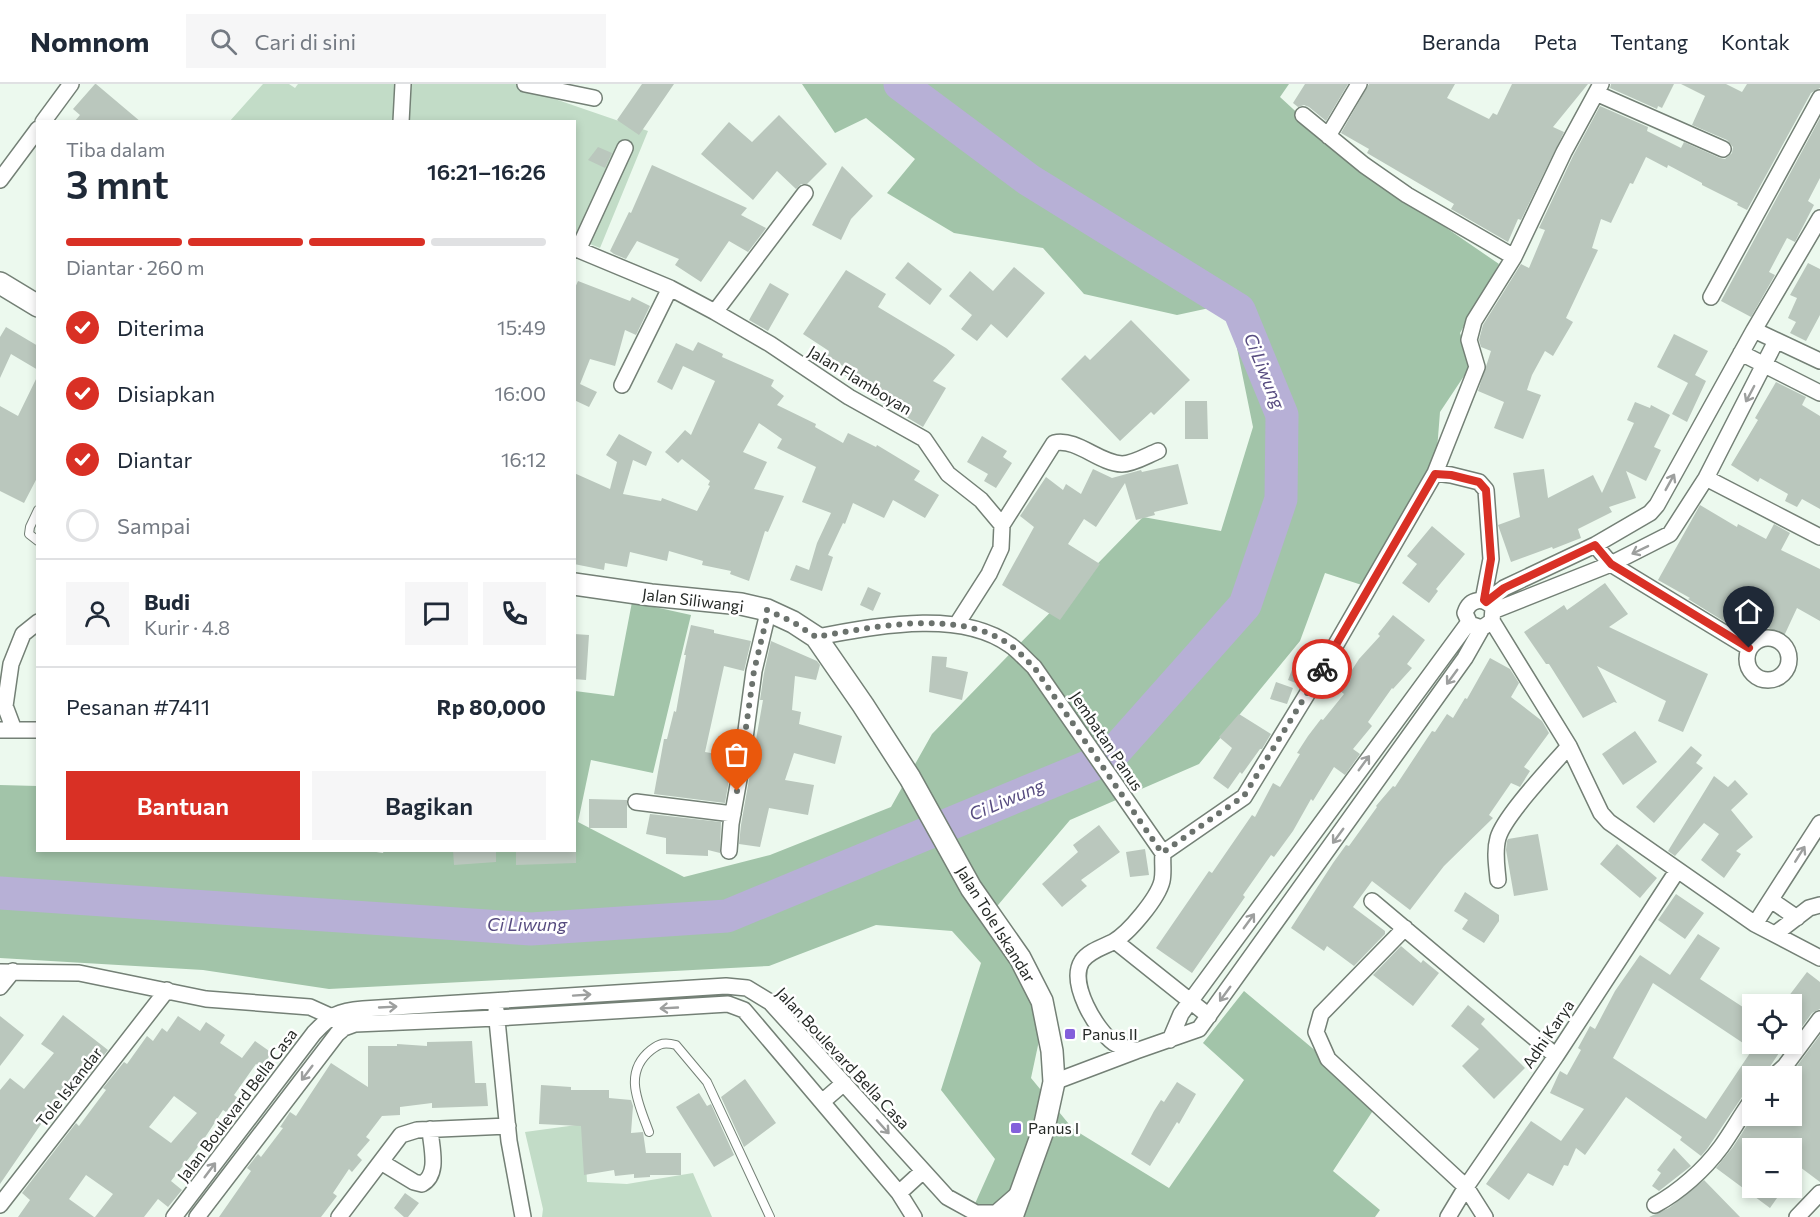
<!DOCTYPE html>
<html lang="id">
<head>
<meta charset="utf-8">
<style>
  body { margin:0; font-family:Commissioner,sans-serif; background:#f6f6f7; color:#1f2937; height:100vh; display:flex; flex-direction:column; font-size:22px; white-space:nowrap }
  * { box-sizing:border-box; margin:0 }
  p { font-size:20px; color:#747a83 }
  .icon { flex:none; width:33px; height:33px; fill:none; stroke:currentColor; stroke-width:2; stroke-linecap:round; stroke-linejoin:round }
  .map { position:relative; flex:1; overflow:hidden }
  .details { position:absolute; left:36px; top:36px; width:540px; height:732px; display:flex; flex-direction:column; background:#fff; border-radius:0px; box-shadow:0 3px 9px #0003 }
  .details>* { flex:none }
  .tools { position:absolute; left:1742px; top:910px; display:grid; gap:12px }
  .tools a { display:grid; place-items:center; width:60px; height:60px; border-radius:0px; background:#fff; box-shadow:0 3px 9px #0003; font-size:30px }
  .pin { position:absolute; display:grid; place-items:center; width:51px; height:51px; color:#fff; margin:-62px -26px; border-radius:50% 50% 50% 0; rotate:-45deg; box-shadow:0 0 6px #0007 }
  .pin .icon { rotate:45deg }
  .courier { position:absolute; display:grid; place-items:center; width:60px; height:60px; margin:-30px; border:4px solid #d93025; border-radius:50%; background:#fff; color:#222; box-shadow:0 2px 8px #0007 }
  .summary em { font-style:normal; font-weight:600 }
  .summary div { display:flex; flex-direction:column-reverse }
  .summary { display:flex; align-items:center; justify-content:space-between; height:102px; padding:0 30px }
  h1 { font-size:39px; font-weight:600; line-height:45px }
  .bar { display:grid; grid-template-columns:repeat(4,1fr); gap:9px 6px; align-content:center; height:72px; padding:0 30px }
  .bar i { height:8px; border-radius:4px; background:#e0e1e3 }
  .bar .active { background:#d93025 }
  .bar p { grid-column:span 4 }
  .line { display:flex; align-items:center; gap:15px; padding:0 30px; border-top:2px solid #e0e1e3 }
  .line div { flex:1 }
  .round { display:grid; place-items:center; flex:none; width:63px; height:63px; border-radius:0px; background:#f6f6f7 }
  ol { padding:0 30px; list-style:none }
  li { display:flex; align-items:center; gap:18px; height:66px }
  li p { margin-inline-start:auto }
  li .icon { padding:6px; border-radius:50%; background:#d93025; color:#fff; stroke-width:4 }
  li:last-child { color:#747a83 }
  li i { width:33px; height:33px; border:3px solid #e0e1e3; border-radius:50% }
  .action { display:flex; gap:12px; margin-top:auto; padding:12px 30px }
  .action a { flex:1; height:69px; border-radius:0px; background:#d93025; color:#fff; font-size:24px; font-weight:600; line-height:69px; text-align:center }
  .action a+a { background:#f6f6f7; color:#1f2937 }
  header { display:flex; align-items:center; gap:36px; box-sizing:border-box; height:84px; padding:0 30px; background:#fff; border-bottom:2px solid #e0e1e3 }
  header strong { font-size:28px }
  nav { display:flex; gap:33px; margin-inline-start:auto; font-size:21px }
  .search { width:420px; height:54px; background:#f6f6f7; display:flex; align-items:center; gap:15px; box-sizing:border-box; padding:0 21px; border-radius:0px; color:#747a83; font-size:22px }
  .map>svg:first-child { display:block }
</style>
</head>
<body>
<header>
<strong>Nomnom</strong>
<div class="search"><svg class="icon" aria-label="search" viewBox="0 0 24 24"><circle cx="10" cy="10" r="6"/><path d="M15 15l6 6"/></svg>Cari di sini</div>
<nav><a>Beranda</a><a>Peta</a><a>Tentang</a><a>Kontak</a></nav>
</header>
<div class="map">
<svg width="1820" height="1133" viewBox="0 0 1820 1133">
  <rect width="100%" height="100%" fill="#ecf9ee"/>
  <!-- green -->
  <path fill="#c2dcc7" d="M263 0H289L295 4 298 0H517V2L648 47 600 164 575 154 574 38H229Z
    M584 1040 587 1098 627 1100 693 1089 712 1133H542L543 1125 525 1048Z"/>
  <!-- forest -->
  <path fill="#a2c4a9" d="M802 0H1289L1280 13 1353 80 1499 180 1460 249 1472 280 1440 328 1437 366 1371 504 1325 489 1300 557 1199 680 1070 736 987 834 1043 938 1031 994 1073 1045 1169 1104 1244 996 1203 959 1244 907 1378 1019 1333 1087 1380 1126 1375 1133H969L995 1075 941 1006 981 879 952 847 876 841 769 882 329 905 203 886 0 874V701L37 702 38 766H363L383 769 384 766H574L575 607 614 612 632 518 691 531 653 689 591 676 578 738 684 793 770 771 891 723 932 650 1143 433 1221 447 1253 343 1228 220 1177 231 1084 210 1043 164 954 149 887 109 915 75 866 34 835 49Z"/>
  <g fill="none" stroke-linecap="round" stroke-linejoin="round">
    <!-- river -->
    <path stroke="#b7b0d6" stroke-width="33" d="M0 809 531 845 727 832 1109 674 1245 521 1281 415 1282 331 1239 226 1029 96 900 0"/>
  </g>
  <!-- building -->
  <path fill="#bac7bd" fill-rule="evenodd" d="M95 0H96L141 38H74L80 31 73 25Z
    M642 0H674L639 51 617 36Z
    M1305 0H1348L1326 37 1309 23 1304 21 1298 23 1293 19Z
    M1369 0H1455L1447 14 1489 35 1493 29 1497 31 1512 0H1588L1553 43 1564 48 1521 136 1518 135 1508 158 1451 125 1454 120 1367 69 1369 65 1341 49Z
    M1611 0H1674L1662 24 1658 22 1657 25 1610 4Z
    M1681 0H1726L1742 8 1747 0H1820V4L1811 9 1747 126 1737 121 1738 119 1702 101V99L1668 81 1667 84 1646 73 1633 100 1630 99 1611 139 1601 135 1592 164 1598 166 1566 234 1573 238 1553 272 1545 267 1532 291 1527 306 1541 311 1523 355 1494 344 1504 318 1478 307 1491 267 1481 263 1479 256 1483 241 1521 180 1529 184 1545 146 1539 144 1573 72 1600 22 1648 43 1647 47 1681 64 1684 58 1720 74 1725 75 1732 69 1733 63 1727 56 1692 41 1705 12Z
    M779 31 827 80 807 100H801L796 105 777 87 753 116 701 70 729 38 752 58Z
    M1820 34V94L1808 117 1814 121 1795 158 1787 154 1769 188 1775 191 1751 233 1721 217Z
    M598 63 612 69 605 84 588 76Z
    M652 81 747 124 741 131 766 144 764 147 748 168 729 157 701 198 675 181 679 175 637 157 626 175 614 170 610 167 629 128 631 129Z
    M842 82 873 112 851 135 841 156 812 141Z
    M908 178 942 205 930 221 895 194Z
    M1808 179 1820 185V231L1806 257 1790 249 1796 238 1788 234 1797 214 1790 211Z
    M1014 183 1045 209 1007 254 991 240 977 257 961 245 972 231 949 212 970 187 993 207Z
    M846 186 886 210 878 223 946 264 955 271 933 297 946 304 923 343 871 312 873 308 844 291 848 285 826 272 829 267 803 250Z
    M578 197 630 217 632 213 650 222 636 251 625 246 615 282 590 275 580 300 597 308 589 323 574 316V206Z
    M770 199 789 210 768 247 749 236Z
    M1131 236 1190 296 1154 331 1151 328 1120 357 1061 295 1085 271 1090 276Z
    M6 243 38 262V286L11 270 0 294V253Z
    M1674 250 1708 267 1695 291 1706 297 1687 338 1672 330 1688 299 1657 283Z
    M698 258 723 270 722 273 774 296 771 302 784 312 777 321 816 340 815 343 843 359 848 349 876 363 877 361 920 387 914 396 939 411 925 434 893 416 884 434 853 419 845 440 843 439 828 471 833 473 822 507 790 496 796 481 809 486 817 459 831 429 802 418 816 383 777 364 782 355 759 339 743 368 767 378 754 405 784 412 768 448 765 447 749 497 730 490 731 487 702 481 703 477 669 467 667 477 630 468 627 483 605 479 604 486 574 480V389L610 405 617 378 606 371 619 350 652 368 646 382 633 376 623 410 661 417 662 414 697 427 710 402 708 401 710 397 682 375 678 379 665 368 685 346 691 351 715 297 683 282 672 306 657 298 676 259 693 267Z
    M38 291V392L24 419 0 407V322L18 332Z
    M1776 298 1806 313 1802 321 1820 332V425L1802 415 1797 423 1785 417 1788 410 1760 394 1758 398 1731 381 1758 336 1755 334Z
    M1185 317H1207L1208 355H1185Z
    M1635 318 1650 324 1651 321 1670 331 1654 363 1661 366 1646 397 1626 387 1636 414 1609 423 1612 428 1578 445 1581 454 1553 465 1552 463 1511 478 1498 441 1520 433 1513 389 1544 385 1548 414 1593 391 1602 409 1634 339 1627 336Z
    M982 352 1007 367 1003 373 1012 379 996 404 984 397 988 390 967 378Z
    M1178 380 1188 420 1154 428 1155 431 1136 436 1125 399 1096 443 1084 435 1068 460 1100 480 1060 536 1002 501 1034 443 1020 432 1046 393 1063 406 1066 400 1081 410 1093 385 1112 394 1141 386 1142 388Z
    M1700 421 1737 443 1738 440 1766 455 1774 440 1790 449 1781 466 1820 485V537L1797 524 1784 552 1746 533 1738 546 1688 515 1690 514 1658 496Z
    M1432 442 1465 470 1436 505 1438 507 1429 519 1402 499 1417 480 1407 472Z
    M1605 499 1628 530 1609 543 1708 590 1683 648 1658 637 1666 617 1597 582 1617 619 1614 618 1583 634 1549 580H1546L1524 548 1564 521 1567 526Z
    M868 503 881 509 873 527 860 521Z
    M1393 531 1425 556 1407 580 1412 584 1393 605 1392 604 1368 638 1372 642 1353 665 1360 670 1345 691 1334 683 1313 717 1311 715 1293 747 1274 773 1271 771 1243 811 1245 813 1192 889 1156 864 1209 787 1212 789 1252 731 1255 733 1273 699 1280 703 1300 670 1297 669 1308 652 1321 635 1323 636 1344 610 1339 606 1359 575 1380 552 1378 550Z
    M691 541 714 546V549L751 557 744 587 724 582 705 668 733 673 725 719 654 710 664 655H667L674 627 676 628 686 571H684Z
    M574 550 589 551 586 596 574 595Z
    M771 557 817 577 820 581 816 596 795 592 792 626 801 628 799 640 842 652 835 680 794 669 785 696 814 701 808 731 769 724 760 763 739 760 741 741 763 616H760L764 589Z
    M932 572 947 573 946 583 968 588 962 616 929 608Z
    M1490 574 1510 585 1519 599 1511 613 1542 637 1549 649 1524 683 1530 687 1520 703 1511 699 1489 731 1493 734 1444 782 1410 826 1372 797 1353 823 1385 847V850L1354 882 1327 862 1324 867 1291 844 1333 779 1346 761 1349 762 1377 723 1376 722 1393 702 1395 703 1432 647 1435 648 1447 630 1453 634 1465 614 1467 615Z
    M1293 583 1306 587 1301 601 1288 596Z
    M1276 598 1293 604 1287 620 1270 615Z
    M1239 630 1271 650 1262 665H1260L1242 690 1240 688 1228 705 1213 694 1232 664 1219 653Z
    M1635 647 1657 678 1623 701 1602 670Z
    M1691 662 1702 671 1696 679 1703 684 1654 739 1636 723Z
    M1714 692 1728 703 1735 696 1748 710 1731 726 1753 753 1736 767 1741 770 1724 794 1701 776 1719 750 1704 739 1675 772 1668 767Z
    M589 715 627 716V744H589Z
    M650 730 721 738 720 769 708 766V772L666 770V754L646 750Z
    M1099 741 1120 768 1081 796 1087 802 1062 823 1042 800 1078 768 1073 761Z
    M1538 750 1548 806 1514 812 1506 766 1507 757 1508 755Z
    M1617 760 1657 794 1640 814 1600 780Z
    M1145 765 1149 791 1130 793 1126 768Z
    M453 766H496V778L454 781Z
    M516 766H576V779L516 781Z
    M1465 808 1499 831V837L1484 859 1462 845 1468 836 1454 827Z
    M1676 810 1704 829 1685 855 1658 836Z
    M1698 850 1720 864 1700 895 1752 929V965L1653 899 1613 974 1706 1035 1756 960H1785L1763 993H1752V1006L1744 1010 1707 1065 1701 1072 1680 1056 1682 1053 1626 1013 1585 1071 1576 1064 1568 1082 1564 1081 1553 1102 1528 1089 1509 1116 1486 1100 1531 1037 1561 1057 1584 1025 1550 1009 1560 987 1567 991 1581 966 1578 964 1590 942 1595 945 1615 907 1640 871 1670 891Z
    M1401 862 1421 879 1423 876 1439 889 1413 922 1373 891Z
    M1807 888 1820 898V925L1812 929 1791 958V921H1782Z
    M1468 921 1485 935 1481 940 1525 984 1494 1015 1462 982 1479 965 1451 942Z
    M63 931 108 966 87 993 79 987 63 1008 0 1100V1006L10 994 24 1005 54 969 41 960Z
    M0 932 24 951 0 982Z
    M178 932 200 947 206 938 225 951 220 959 242 974 255 957 272 969 261 983 256 980 234 1011 238 1014 226 1028 223 1026 204 1055 171 1097 182 1106 168 1123 158 1115 144 1133H95L113 1110 86 1091 69 1115 94 1133H18L30 1116 22 1109 76 1039 79 1042 106 1006 103 1004 124 978 127 980 147 952 153 957 162 944 167 948ZM174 1012 197 1029 171 1059 149 1043Z
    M1820 951V1098L1800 1083 1791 1095V1065H1752V1104H1784L1770 1124 1716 1084 1733 1063 1753 1032H1791V990Z
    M472 957 475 999H486L488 1022 432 1024V1019L400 1023V1031L382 1032 366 1053 370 1056 357 1071 362 1076 352 1088 349 1085 333 1109 337 1112 321 1133H219L251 1087 247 1084 258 1070 261 1073 283 1044 280 1043 290 1028 296 1032 331 979 368 1003V962H397V960L427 962V958Z
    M745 995 776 1039 744 1063 721 1013Z
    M1177 998 1196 1010 1179 1040 1177 1038 1150 1082 1131 1070 1154 1027 1161 1016 1164 1018Z
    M541 1001 571 1003V1006H609V1014L631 1016 633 1022 631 1049 643 1048 646 1069H681V1091H650V1093L634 1094V1090L615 1092 614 1086 584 1091 581 1042 539 1040Z
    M699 1009 707 1022 711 1020 734 1071 714 1083 676 1023Z
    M1674 1064 1691 1082 1659 1107 1652 1102 1661 1089 1657 1086Z
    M1704 1096 1740 1133H1649L1669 1124Z
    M405 1109 419 1119 408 1133H404L394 1124Z"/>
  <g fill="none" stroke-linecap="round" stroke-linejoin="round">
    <!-- lane casing -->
    <g stroke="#748076" stroke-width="10">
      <path id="lane" d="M38 426 30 443 29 450 38 457
        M649 1048C639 1020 622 989 651 966 660 959 665 958 676 961L707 998 770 1133"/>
    </g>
    <!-- street casing -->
    <g stroke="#748076" stroke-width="18">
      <path id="street" d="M525 0 594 14
        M1598 10 1723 65
        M1303 31 1364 81 1407 111 1514 173
        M43 38 71 0
        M401 38 403 0
        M1328 52 1359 0
        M0 96 38 45
        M574 164 670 204 715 228 770 260 849 313 924 355 948 390 981 416 1002 441 1001 464 989 490 957 540
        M578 166 625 64
        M1711 213 1820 14
        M715 228 805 109
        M1754 246 1820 277
        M1741 269 1820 309
        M622 301 670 204
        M1435 389 1451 391 1479 398 1486 406 1491 475 1483 516
        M1706 394 1820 453
        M1002 441 1054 359C1078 354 1098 379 1122 380 1133 380 1148 371 1158 367
        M1595 461 1611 480 1749 564
        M1486 518 1504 504 1595 461 1650 429 1657 421 1754 246 1820 134
        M1493 527 1611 480 1670 450 1706 394 1776 257
        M1492 537 1569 662 1601 729 1609 738 1755 840 1820 874
        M816 553C873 543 959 524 1010 561 1019 567 1026 576 1034 583L1163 769C1162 778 1164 788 1162 797 1158 814 1129 849 1113 858 1103 863 1089 867 1082 877 1068 899 1096 946 1114 959 1120 963 1129 964 1136 967
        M1747 575a21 21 0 1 1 42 0a21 21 0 1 1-42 0Z
        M0 646H38
        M14 646 5 622 11 580 23 550 38 538
        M636 718 733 730
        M729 767 731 740 741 684 754 587 766 537 767 526
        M1163 769 1244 713 1312 602 1435 389 1477 283 1469 256 1474 237 1514 173 1564 68 1601 0
        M1498 796C1497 783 1494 768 1498 754 1504 732 1552 682 1569 662
        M1771 816 1797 834
        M1372 817 1556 972
        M1755 840 1820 739
        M1405 844 1321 930 1316 948 1328 975 1466 1103 1485 1133
        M1775 850 1809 824 1820 821
        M1115 857 1209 932
        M0 888 79 889 206 915 310 923 330 932 338 938
        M0 903 13 887
        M496 926 509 1057 523 1133
        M1170 956 1181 930 1469 538
        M1773 993 1785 982 1820 935
        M1054 998 1136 967 1199 945 1465 574 1482 544 1492 537 1493 524C1484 513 1470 514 1465 529L1470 540 1482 544
        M822 1018 844 999
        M381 1078 414 1098 422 1100C440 1090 431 1063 430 1045
        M899 1109 923 1087
        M0 1121 167 906
        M1655 1121C1679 1108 1704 1086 1721 1063 1732 1048 1741 1031 1752 1016
        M174 1133 314 949C331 931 338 927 363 925L726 902 747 904 770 918 947 1113 976 1129H996L1020 1108
        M197 1133 337 950 344 944 355 940 497 934 728 920 744 926 899 1109 914 1133
        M339 1133 401 1051 417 1046 508 1042
        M1448 1133 1466 1103 1556 972 1677 787
        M1797 1133 1820 1109"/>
    </g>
    <!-- secondary casing -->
    <g stroke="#748076" stroke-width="24">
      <path id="secondary" d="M0 199 38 222
        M574 500 651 511 741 520 767 526 793 538 816 553 863 621 910 694 971 804 1020 874 1042 917 1052 967 1054 998 1044 1044 1012 1133"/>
    </g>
    <!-- lane -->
    <use href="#lane" stroke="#fff" stroke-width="8"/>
    <!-- street -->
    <use href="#street" stroke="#fff" stroke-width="15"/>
    <!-- secondary -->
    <use href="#secondary" stroke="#fff" stroke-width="21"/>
  </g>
  <!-- one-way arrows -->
  <defs><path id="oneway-shaft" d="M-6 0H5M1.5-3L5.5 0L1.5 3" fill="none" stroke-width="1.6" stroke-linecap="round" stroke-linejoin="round" transform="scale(1.5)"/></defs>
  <g stroke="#9d9f9e">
    <use href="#oneway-shaft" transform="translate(1750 310) rotate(118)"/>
    <use href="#oneway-shaft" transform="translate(1670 398) rotate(-61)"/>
    <use href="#oneway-shaft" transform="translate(1640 466) rotate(154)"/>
    <use href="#oneway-shaft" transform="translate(1452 593) rotate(126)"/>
    <use href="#oneway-shaft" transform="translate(1364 679) rotate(-54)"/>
    <use href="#oneway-shaft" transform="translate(1338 752) rotate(126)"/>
    <use href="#oneway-shaft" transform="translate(1800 770) rotate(-58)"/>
    <use href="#oneway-shaft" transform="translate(1249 837) rotate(-54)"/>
    <use href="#oneway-shaft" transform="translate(1225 910) rotate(126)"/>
    <use href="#oneway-shaft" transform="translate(582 911) rotate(-4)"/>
    <use href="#oneway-shaft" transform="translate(388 923) rotate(-3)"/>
    <use href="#oneway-shaft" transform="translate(669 924) rotate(177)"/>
    <use href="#oneway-shaft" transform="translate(307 989) rotate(127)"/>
    <use href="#oneway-shaft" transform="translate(883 1043) rotate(48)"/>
    <use href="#oneway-shaft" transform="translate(210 1086) rotate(-53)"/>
  </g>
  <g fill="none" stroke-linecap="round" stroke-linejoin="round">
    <!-- done -->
    <path stroke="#6b726d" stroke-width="6" stroke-dasharray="0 10.8" d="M737 707 754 587 766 537 767 526 793 538 816 553C873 543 959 524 1010 561 1019 567 1026 576 1034 583L1162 769 1244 712 1322 585"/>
    <!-- route -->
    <path stroke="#d93025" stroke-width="8" d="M1322 585 1435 390 1451 391 1479 398 1486 406 1491 475 1484 516 1486 518 1504 504 1595 461 1611 480 1749 564"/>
  </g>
  <!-- markers -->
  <g fill="#8360db" stroke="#fff" stroke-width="2">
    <rect x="1064" y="944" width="12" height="12" rx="3"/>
    <rect x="1010" y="1038" width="12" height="12" rx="3"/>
  </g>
  <g text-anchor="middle" stroke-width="5" stroke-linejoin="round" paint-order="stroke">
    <!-- street labels -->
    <g font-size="16" fill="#262a27" stroke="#fff">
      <text transform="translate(860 296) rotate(31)" y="6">Jalan Flamboyan</text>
      <text transform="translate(693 516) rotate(7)" y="6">Jalan Siliwangi</text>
      <text transform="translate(1107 657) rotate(56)" y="6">Jembatan Panus</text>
      <text transform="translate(996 840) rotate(58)" y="6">Jalan Tole Iskandar</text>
      <text transform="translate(1548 950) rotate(-56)" y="6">Adhi Karya</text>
      <text transform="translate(843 974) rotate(47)" y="6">Jalan Boulevard Bella Casa</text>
      <text transform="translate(69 1003) rotate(-52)" y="6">Tole Iskandar</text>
      <text transform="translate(237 1021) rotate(-53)" y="6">Jalan Boulevard Bella Casa</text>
    </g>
    <!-- poi labels -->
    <g font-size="16" fill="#262a27" stroke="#fff" text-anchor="start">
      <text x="1082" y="956">Panus II</text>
      <text x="1028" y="1050">Panus I</text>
    </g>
    <!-- water labels -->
    <g font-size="18" font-style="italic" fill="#574c80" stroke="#fff">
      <text transform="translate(1264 287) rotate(68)" y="6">Ci Liwung</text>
      <text transform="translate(1007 716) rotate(-23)" y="6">Ci Liwung</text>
      <text x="527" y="847">Ci Liwung</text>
    </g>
  </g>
</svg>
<div class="tools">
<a><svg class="icon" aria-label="locate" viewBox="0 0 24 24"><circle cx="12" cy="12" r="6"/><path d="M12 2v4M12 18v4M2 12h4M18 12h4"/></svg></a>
<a>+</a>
<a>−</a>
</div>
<div class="pin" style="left:737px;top:707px;background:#ea580c"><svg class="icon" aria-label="bag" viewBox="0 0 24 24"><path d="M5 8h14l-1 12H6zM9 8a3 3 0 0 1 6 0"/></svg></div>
<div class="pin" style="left:1749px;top:564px;background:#1f2937"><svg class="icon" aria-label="home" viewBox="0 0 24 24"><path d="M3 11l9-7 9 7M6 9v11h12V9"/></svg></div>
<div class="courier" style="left:1322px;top:585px"><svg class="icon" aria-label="bike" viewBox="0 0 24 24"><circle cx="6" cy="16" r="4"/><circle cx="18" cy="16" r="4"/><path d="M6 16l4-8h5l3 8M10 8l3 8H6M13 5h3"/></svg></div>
<section class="details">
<div class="summary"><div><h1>3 mnt</h1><p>Tiba dalam</p></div><em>16:21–16:26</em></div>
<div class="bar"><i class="active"></i><i class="active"></i><i class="active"></i><i></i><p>Diantar · 260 m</p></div>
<ol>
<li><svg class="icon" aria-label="check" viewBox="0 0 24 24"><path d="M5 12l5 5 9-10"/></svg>Diterima<p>15:49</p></li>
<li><svg class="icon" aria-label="check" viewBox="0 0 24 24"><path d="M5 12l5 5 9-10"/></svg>Disiapkan<p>16:00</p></li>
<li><svg class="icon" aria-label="check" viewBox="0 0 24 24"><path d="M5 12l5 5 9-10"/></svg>Diantar<p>16:12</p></li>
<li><i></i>Sampai</li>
</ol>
<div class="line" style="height:108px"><a class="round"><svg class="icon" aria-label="person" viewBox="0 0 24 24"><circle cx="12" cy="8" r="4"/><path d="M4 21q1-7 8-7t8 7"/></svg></a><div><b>Budi</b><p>Kurir · 4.8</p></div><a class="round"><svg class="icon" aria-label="chat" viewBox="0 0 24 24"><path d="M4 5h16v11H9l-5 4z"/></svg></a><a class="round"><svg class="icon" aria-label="phone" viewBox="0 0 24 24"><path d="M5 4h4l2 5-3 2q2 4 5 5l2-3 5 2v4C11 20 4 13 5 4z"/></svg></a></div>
<div class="line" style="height:78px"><div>Pesanan #7411</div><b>Rp 80,000</b></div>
<div class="action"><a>Bantuan</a><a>Bagikan</a></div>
</section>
</div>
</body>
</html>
